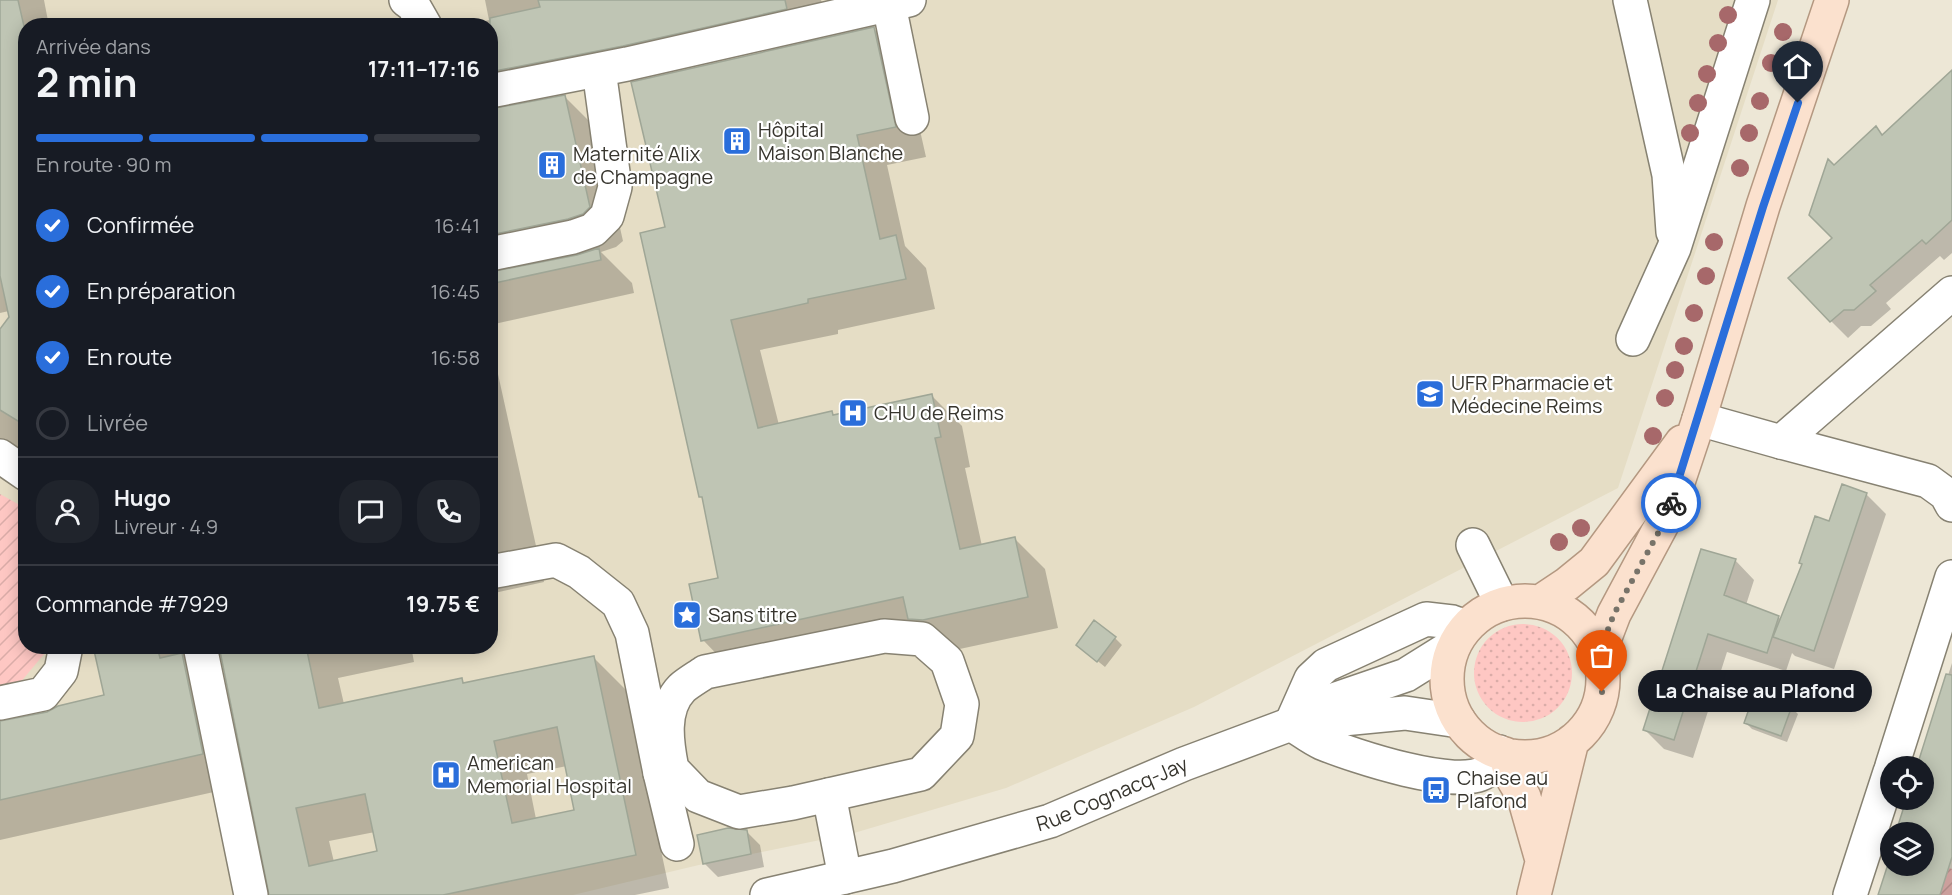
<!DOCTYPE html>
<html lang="fr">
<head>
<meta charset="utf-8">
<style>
  body { margin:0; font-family:Manrope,sans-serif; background:#20242c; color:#f1f3f6; height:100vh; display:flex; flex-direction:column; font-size:22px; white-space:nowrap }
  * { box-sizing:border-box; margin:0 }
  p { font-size:20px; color:#9ea1a6 }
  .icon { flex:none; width:33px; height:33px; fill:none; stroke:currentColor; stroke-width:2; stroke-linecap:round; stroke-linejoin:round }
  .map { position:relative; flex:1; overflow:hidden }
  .panel { position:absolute; left:18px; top:18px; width:480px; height:636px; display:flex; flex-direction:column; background:#171b24; border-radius:24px; box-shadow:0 3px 15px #0003 }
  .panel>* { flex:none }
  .fabs { position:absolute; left:1880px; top:756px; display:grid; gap:12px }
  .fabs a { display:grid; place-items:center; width:54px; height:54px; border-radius:50%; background:#171b24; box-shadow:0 3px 15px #0003; font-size:30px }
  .pin { position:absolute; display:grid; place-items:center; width:51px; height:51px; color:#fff; margin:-62px -26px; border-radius:50% 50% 50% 0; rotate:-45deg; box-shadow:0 0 6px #0007 }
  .pin .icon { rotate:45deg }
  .courier { position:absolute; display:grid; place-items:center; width:60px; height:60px; margin:-30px; border:4px solid #2a6edb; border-radius:50%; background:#fff; color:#222; box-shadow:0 2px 8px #0007 }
  .bubble { position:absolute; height:42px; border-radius:21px; background:#171b24; box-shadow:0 3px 15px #0003; font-size:20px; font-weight:700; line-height:42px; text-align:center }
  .summary em { font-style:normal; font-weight:700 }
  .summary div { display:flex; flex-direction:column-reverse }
  .summary { display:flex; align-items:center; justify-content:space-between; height:102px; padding:0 18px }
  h1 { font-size:39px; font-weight:700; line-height:45px }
  .bar { display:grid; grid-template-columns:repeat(4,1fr); gap:9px 6px; align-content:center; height:72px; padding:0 18px }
  .bar i { height:8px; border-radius:4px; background:#363941 }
  .bar .current { background:#2a6edb }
  .bar p { grid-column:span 4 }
  .line { display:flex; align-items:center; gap:15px; padding:0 18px; border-top:2px solid #363941 }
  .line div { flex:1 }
  .round { display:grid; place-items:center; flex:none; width:63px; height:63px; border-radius:24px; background:#20242c }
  ol { padding:0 18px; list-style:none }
  li { display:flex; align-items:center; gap:18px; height:66px }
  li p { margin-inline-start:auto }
  li .icon { padding:6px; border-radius:50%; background:#2a6edb; color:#fff; stroke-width:4 }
  li:last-child { color:#9ea1a6 }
  li i { width:33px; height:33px; border:3px solid #363941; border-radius:50% }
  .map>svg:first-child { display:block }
</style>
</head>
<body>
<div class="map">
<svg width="1952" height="895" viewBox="0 0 1952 895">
  <defs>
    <pattern id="grass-dots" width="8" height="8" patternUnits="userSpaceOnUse" patternTransform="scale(1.5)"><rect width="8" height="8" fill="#fec7c3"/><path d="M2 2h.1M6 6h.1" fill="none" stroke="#daaca8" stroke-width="1.8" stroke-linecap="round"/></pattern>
    <pattern id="garden-furrows" width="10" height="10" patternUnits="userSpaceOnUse" patternTransform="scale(1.5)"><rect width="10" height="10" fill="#fec7c3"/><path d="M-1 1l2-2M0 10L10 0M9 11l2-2" fill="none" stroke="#daaca8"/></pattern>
  </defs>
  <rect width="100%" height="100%" fill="#ede7d6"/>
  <!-- built -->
  <path fill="#e5ddc5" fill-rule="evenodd" d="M0 0H1778L1618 488 1194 707 1006 788 854 833 703 864 573 895H0ZM26 26H490V646H26Z"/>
  <!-- grass -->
  <path fill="url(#grass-dots)" d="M1474 673a49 49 0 1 1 98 0a49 49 0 1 1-98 0Z"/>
  <!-- garden -->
  <path fill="url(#garden-furrows)" d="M0 494 25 508V510L26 646 50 647 19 684 0 689Z
    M1949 868 1952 869V895H1940Z"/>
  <!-- shadow -->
  <path fill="#0003" fill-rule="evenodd" d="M0 0H44L49 26H26V446L0 451V332L10 317 9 311 0 313Z
    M485 0H821L826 14 815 32 817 42 874 29 904 59 926 157 887 165 905 246 926 268 935 309 838 330V334L760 350 779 425 832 413 835 416 931 395 962 426 970 467 965 468 982 546 1015 539 1045 569 1058 628 955 650 921 630 733 671 703 640 720 579 704 499 701 496 666 228 805 44V41L517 103 510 108 565 97 598 130 623 241 616 247 601 252 632 283 634 293 490 325V110L506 109 490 93V26H466L489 20Z
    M398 20 404 26H371Z
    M1952 73V253L1944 260 1940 256 1886 303 1891 309 1871 326H1861L1848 338 1831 321 1835 167 1876 128 1883 136Z
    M490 338 544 582 490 594Z
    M1866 494 1886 514 1834 669 1795 656 1792 653 1786 671 1727 652 1693 758 1664 749 1645 730 1735 560 1754 580 1746 605 1778 617 1782 620 1830 523Z
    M1115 638 1122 645 1105 667 1078 645Z
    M94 646H183L185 658 215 688 236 787 0 840V722L47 714 106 697Z
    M221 646H411L414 662 338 678 344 704 461 680 466 684 593 657 627 691 669 888 635 895H271ZM567 766 576 811 536 819 527 774ZM375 832 379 852 334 862 329 841Z
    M1952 663V895H1879L1890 861V866H1923V832H1899L1909 800H1923V766H1919Z
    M1791 707 1798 714 1787 742 1752 729 1745 722Z
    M746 831 760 845 764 867 718 877 704 863Z"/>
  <!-- building -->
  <path fill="#bfc5b4" stroke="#9fa696" stroke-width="1.5" fill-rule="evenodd" d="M0 0H18L26 35V426L0 410V329L9 317 0 276Z
    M538 0H785L787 9 623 46 490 72V18L540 7Z
    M874 27 896 127 857 135 880 239 896 235 906 279 808 299V303L731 320 758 428 832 411 833 415 932 394 941 437 935 438 960 549 1015 537 1028 597 923 620 908 619 903 597 701 641 689 584 718 578 702 497H699L640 233 665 227 631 82Z
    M1952 70V220L1926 244 1922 240 1870 285 1876 291 1854 310H1844L1830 322 1788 278 1832 238 1809 215 1828 159 1834 165 1876 126 1882 135Z
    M565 95 590 207 583 214 568 219 490 235V109Z
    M599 248 601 260 490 284V272L577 255Z
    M1842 484 1867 493 1814 651 1773 637 1802 564 1799 563 1815 516 1829 521Z
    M1701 549 1736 559 1724 595 1779 616 1767 653 1708 634 1674 740 1643 730Z
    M1094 620 1116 637 1097 662 1076 645Z
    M93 646H157L160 658 182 653 203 754 0 800V721L47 712 58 706 104 695Z
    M219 646H306L319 708 462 678 463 683 594 656 636 855 443 895H269ZM557 727 574 810 512 823 494 741ZM365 794 377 851 309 866 296 808Z
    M1946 674 1952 675V857L1940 895H1878L1890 858V866H1923V832H1896L1906 800H1923V766H1917Z
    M1755 692 1792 706 1781 736 1744 723Z
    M728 828 747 830 751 854 703 864 697 835Z"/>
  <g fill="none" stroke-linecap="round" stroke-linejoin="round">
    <!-- minor casing -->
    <g stroke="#878272" stroke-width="36">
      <g id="minor">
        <path d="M406 0 413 5 425 26"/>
        <path d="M890 0 889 5 912 118"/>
        <path d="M1630 0 1669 175 1673 232"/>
        <path d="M490 91 627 64 909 0"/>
        <path d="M490 254 573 237 593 230 607 216 615 187 599 70"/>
        <path d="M1633 339 1674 248 1753 0"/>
        <path d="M1699 419 1781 442 1952 293"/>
        <path d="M1781 442 1928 481 1946 494 1952 505"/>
        <path d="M0 456 26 474"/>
        <path d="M1473 545 1502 604"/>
        <path d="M490 572 556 560 579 572 618 603 632 633 660 773 677 844"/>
        <path d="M200 646 251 895"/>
        <path d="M0 703 43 694 61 671 66 646"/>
        <path d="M1302 717 1336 699 1406 675 1454 645"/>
        <path d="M1291 724C1301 730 1311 738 1322 743 1351 755 1461 792 1486 771 1491 767 1495 758 1499 752"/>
        <path d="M1291 724 1311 679 1326 665 1426 619 1452 622 1466 627"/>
        <path d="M1892 766 1952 577"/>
        <path d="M660 773 672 769 698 796 739 812 793 803 921 774 957 736 962 704 947 661 922 639 884 636 705 672C698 677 689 682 682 688 661 709 667 744 672 769"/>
        <path d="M829 795 845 877"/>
        <path id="s1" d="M767 895 893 866 1050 821 1184 764 1291 724 1405 713 1459 721"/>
        <path d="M1850 895 1890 772"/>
      </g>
    </g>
    <!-- major casing -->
    <g stroke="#b49881" stroke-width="36">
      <path id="major" d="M1447 679a78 78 0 1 1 156 0a78 78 0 1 1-156 0Z
        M1540 602 1567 584 1594 562 1682 442
        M1599 653 1614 614 1667 515 1699 419 1763 206 1832 0
        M1505 754 1512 777 1524 797 1542 860
        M1534 895 1572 741"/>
    </g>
    <!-- minor -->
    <use href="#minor" stroke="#fff" stroke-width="33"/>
    <!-- major -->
    <use href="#major" stroke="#fbe1ce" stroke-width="33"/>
  </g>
  <!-- trees -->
  <g fill="#a7686a">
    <circle cx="1728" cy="15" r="9"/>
    <circle cx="1783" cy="32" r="9"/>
    <circle cx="1718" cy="43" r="9"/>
    <circle cx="1771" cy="63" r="9"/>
    <circle cx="1707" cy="74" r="9"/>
    <circle cx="1760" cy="101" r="9"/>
    <circle cx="1698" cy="103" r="9"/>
    <circle cx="1690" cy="133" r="9"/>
    <circle cx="1749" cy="133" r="9"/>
    <circle cx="1740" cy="168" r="9"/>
    <circle cx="1714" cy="242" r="9"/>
    <circle cx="1706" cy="276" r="9"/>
    <circle cx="1694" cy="313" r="9"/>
    <circle cx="1684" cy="346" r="9"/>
    <circle cx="1675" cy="370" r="9"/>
    <circle cx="1665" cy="398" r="9"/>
    <circle cx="1653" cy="436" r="9"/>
    <circle cx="1581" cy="528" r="9"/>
    <circle cx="1559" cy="542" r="9"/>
  </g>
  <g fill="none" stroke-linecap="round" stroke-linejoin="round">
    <!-- done -->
    <path stroke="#777369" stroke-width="6" stroke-dasharray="0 10.8" d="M1602 692 1603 672 1599 653 1614 614 1668 515 1671 503"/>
    <!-- route -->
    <path stroke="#2a6edb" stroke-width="8" d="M1671 503 1763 207 1798 103"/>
  </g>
  <!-- icons -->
  <defs>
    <g id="building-square" transform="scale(1.5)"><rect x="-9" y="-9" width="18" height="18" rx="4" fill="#2a6edb" stroke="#fff"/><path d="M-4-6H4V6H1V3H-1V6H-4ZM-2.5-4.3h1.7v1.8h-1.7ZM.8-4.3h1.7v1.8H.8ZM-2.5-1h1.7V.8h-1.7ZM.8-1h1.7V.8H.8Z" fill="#fff"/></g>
    <g id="university-square" transform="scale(1.5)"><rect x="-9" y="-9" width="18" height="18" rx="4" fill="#2a6edb" stroke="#fff"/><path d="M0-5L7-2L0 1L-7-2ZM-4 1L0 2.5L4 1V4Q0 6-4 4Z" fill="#fff"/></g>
    <g id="hospital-square" transform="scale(1.5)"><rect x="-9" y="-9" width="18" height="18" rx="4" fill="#2a6edb" stroke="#fff"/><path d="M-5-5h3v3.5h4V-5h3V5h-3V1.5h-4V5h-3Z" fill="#fff"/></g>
    <g id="sight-square" transform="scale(1.5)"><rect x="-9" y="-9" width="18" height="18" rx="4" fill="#2a6edb" stroke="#fff"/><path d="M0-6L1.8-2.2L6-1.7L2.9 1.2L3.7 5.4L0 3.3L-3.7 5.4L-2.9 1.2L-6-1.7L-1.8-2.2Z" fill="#fff"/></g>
    <g id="bus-square" transform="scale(1.5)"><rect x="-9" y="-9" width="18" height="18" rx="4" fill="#2a6edb" stroke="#fff"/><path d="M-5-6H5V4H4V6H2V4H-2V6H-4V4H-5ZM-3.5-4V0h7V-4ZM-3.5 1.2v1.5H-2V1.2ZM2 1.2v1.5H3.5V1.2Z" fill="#fff"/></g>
  </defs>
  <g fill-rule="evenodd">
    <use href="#building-square" x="737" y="141"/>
    <use href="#building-square" x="552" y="165"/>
    <use href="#university-square" x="1430" y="394"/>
    <use href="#hospital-square" x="853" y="413"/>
    <use href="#sight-square" x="687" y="615"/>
    <use href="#hospital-square" x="446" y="775"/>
    <use href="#bus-square" x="1436" y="790"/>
  </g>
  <g text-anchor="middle" stroke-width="4.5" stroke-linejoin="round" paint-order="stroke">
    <!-- poi labels -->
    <g font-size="20" fill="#37352e" stroke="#fff" text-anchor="start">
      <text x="758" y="137">Hôpital<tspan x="758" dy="23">Maison Blanche</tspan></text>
      <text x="573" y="161">Maternité Alix<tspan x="573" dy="23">de Champagne</tspan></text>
      <text x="1451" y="390">UFR Pharmacie et<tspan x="1451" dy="23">Médecine Reims</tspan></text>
      <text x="874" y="420">CHU de Reims</text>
      <text x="708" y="622">Sans titre</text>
      <text x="467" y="770">American<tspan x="467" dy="23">Memorial Hospital</tspan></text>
      <text x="1457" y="785">Chaise au<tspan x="1457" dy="23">Plafond</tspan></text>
    </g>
    <!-- street labels -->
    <g font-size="20" fill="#37352e" stroke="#fff">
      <text dy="7" stroke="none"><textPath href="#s1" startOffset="360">Rue Cognacq-Jay</textPath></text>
    </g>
  </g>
</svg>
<div class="fabs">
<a><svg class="icon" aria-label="locate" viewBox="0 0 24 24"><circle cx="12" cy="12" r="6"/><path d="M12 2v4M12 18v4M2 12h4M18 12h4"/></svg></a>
<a><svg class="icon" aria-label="layers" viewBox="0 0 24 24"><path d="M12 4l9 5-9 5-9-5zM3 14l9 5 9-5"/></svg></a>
</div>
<div class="pin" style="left:1602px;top:692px;background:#ea580c"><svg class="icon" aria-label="bag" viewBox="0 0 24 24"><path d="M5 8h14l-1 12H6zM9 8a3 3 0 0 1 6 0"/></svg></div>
<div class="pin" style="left:1798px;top:103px;background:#1f2937"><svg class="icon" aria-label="home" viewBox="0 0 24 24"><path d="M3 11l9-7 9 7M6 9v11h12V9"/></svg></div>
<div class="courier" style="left:1671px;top:503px"><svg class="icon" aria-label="bike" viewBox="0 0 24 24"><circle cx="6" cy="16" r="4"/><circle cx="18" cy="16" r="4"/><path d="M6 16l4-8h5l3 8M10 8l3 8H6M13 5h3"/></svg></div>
<div class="bubble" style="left:1638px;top:670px;width:234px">La Chaise au Plafond</div>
<section class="panel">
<div class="summary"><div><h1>2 min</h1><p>Arrivée dans</p></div><em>17:11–17:16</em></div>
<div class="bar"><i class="current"></i><i class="current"></i><i class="current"></i><i></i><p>En route · 90 m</p></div>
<ol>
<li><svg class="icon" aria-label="check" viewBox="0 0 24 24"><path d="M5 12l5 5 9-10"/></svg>Confirmée<p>16:41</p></li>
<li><svg class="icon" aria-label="check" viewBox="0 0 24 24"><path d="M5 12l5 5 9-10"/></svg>En préparation<p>16:45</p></li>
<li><svg class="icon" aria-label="check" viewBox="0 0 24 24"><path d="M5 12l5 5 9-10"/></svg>En route<p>16:58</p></li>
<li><i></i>Livrée</li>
</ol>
<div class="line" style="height:108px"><a class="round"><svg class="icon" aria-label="person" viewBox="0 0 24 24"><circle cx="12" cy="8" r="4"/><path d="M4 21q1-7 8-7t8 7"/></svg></a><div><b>Hugo</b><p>Livreur · 4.9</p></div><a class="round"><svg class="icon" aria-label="chat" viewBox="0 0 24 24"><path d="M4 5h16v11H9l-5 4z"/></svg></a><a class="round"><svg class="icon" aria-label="phone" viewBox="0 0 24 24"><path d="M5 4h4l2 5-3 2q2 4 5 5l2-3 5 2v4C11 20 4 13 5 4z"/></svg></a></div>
<div class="line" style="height:78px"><div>Commande #7929</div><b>19.75 €</b></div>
</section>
</div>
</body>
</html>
